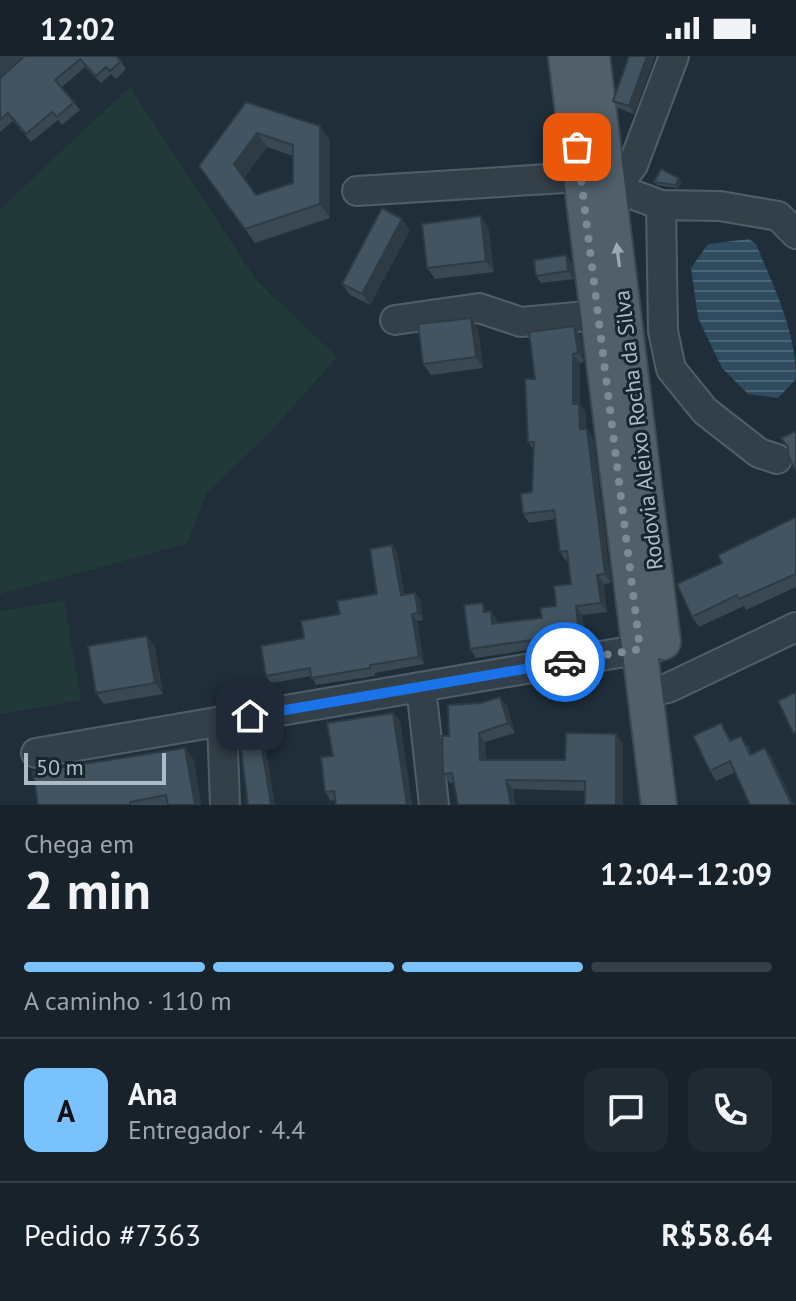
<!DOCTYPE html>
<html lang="pt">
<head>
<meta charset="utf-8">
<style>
  body { margin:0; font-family:"PT Sans",sans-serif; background:#202a33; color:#f1f3f6; height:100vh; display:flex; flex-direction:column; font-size:30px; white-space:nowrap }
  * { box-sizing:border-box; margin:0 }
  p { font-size:26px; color:#9ea4a9 }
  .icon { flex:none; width:44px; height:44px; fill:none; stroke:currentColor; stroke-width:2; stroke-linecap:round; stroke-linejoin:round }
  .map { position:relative; height:749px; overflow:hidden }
  .details { display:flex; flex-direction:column; background:#17222b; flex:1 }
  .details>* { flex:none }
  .scale { position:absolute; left:24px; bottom:20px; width:142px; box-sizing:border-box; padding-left:8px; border:4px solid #adbbc6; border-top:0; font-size:22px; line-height:28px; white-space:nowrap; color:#adbbc6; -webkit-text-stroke:6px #18252e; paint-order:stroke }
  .pin { position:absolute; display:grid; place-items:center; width:68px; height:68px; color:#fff; margin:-34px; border-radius:16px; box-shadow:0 4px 12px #0006 }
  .courier { position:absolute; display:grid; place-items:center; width:80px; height:80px; margin:-40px; border:6px solid #1a73e8; border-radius:50%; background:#fff; color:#222; box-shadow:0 2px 10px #0007 }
  .summary em { font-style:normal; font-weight:700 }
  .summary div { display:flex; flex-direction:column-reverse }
  .summary { display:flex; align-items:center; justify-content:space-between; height:136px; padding:0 24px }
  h1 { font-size:52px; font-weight:700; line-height:60px }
  .bar { display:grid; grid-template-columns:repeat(4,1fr); gap:12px 8px; align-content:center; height:96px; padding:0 24px }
  .bar i { height:10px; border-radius:6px; background:#363f47 }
  .bar .on { background:#7ac2fe }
  .bar p { grid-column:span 4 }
  .line { display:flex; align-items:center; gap:20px; padding:0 24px; border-top:2px solid #363f47 }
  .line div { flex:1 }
  .round { display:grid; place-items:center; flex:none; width:84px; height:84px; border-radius:16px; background:#202a33 }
  .status { display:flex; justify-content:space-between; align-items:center; height:56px; padding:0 40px; background:#17222b; direction:ltr }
  .status svg { height:22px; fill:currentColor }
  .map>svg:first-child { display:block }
</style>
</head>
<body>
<div class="status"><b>12:02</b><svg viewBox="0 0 49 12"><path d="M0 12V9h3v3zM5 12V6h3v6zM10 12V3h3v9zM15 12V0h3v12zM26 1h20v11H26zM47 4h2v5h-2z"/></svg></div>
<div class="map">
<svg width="796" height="749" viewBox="0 0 796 749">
  <defs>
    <pattern id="water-rules" width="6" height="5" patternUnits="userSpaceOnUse" patternTransform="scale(2)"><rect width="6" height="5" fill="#2f4b60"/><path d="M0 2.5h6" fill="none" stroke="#4a6375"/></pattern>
  </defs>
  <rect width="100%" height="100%" fill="#1f2e39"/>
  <!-- green -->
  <path fill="#213a39" d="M130 31 256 224 337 301 273 373 206 438 187 488 0 538V153Z
    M64 544 81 644 0 658V555Z"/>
  <!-- water -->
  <path fill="url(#water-rules)" d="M749 183 756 188C774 232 796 274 796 323L778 342 748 338 722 312 698 262 691 212 708 188Z"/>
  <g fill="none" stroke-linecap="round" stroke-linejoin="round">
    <!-- minor casing -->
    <g stroke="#505e67" stroke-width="32">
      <path id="minor" d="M0 7 8 0
        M610 130 661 149 720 150 778 160 796 178
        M357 135 581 121
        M596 135 623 122 633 109 674 0
        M661 149 663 275 671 313 705 355 759 397 777 403
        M395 264 479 252 521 266 598 259
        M421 631 434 749
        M646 637 668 632 796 571
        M222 665 225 749
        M36 697 659 590"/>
    </g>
    <!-- major casing -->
    <g stroke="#3c4953" stroke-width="38">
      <path id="major" d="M566 0 659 749
        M592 0 663 586"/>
    </g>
    <!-- minor -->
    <use href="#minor" stroke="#33404a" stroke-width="28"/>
    <!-- major -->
    <use href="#major" stroke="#505f6a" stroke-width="34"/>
  </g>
  <!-- wall -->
  <path fill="#394853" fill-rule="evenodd" d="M25 0 121 5 126 13 116 23 111 18 101 27 85 11 62 31 80 54 62 69 58 64 31 86 13 65 0 76V22Z
    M629 0H655L634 58 618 52 613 45Z
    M246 46 330 84V162L255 187 199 110ZM267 91 293 100V127L256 139 244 122Z
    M654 126H682L678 132 657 129Z
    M488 171 494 216 435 223 427 212Z
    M410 174 370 249 350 239 342 228Z
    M572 207 574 223 541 227 536 220Z
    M478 273 483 312 431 319 423 308Z
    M580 279 584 306 580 307V348L586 357V373L593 382 611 527 604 528 607 556 582 559 586 585 476 602 470 593 489 555 497 564V567L542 562 556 550 571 528 568 505H566L560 496 555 463 529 467 523 458 532 436 534 394 528 386 535 323Z
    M796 461V531L746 554 744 550 699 571 692 561 722 507Z
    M397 496 404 539 415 537 420 544 423 564 417 565 424 608 375 617V620L316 629 311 620 271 627 266 620 304 582 340 558 377 538Z
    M155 591 163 638 104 648 96 637Z
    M500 641 507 650 515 677 485 686 486 704H565L616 678 623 688V749H585V735L513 733 515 749H458L454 727H450L443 718 481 647Z
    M393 657 400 665 412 749H336L335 744 331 745 325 736 333 700Z
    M721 667 732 685 748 690 751 698 765 692 772 702 794 749H750L735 716 716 725 710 715Z
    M194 704 201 749H38Z"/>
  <!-- shaded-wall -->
  <path fill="#2e3b44" d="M647 0H655L634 58 629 50Z
    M320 70 330 84V162L320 148Z
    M257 77 267 91 244 122 234 108Z
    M679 122 682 126 678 132 676 129Z
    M481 160 488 171 494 216 486 205Z
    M402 163 410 174 370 249 362 238Z
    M566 199 572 207 574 223 568 215Z
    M471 262 478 273 483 312 476 301Z
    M574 270 580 279 584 306 578 297Z
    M573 298 580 307V348L586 357V382L580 373 573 348Z
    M587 373 593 382 611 527 605 518Z
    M392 489 397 496 406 547 401 539Z
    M597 519 604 528 607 556 601 547Z
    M415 537 420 544 423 564 418 557Z
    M576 550 582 559 586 585 579 577Z
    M491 555 497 564 498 577 492 568Z
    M412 558 417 565 424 608 419 601Z
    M147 580 155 591 163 638 155 627Z
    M500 641 507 650 515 677 508 667Z
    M393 657 400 665 412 749H407Z
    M259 674 264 681 275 749H271Z
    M479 677 485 686 487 713 480 704Z
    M616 678 623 688V749H616Z
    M185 692 194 704 201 749H195Z
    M765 692 772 702 794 749H792Z
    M506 724 513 733 515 749H511Z"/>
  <!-- building -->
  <path fill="#425461" stroke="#2e3b44" stroke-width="2" fill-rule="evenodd" d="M25 0H116L121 5 110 15 106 11 96 20 80 3 55 24 74 46 57 61 52 56 26 78 8 57 0 64V22Z
    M629 0H647L629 50 613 45Z
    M246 46 320 70V148L245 173 199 110ZM257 77 293 89V127L256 139 234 108Z
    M661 113 679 122 676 129 654 126Z
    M382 152 402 163 362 238 342 228Z
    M481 160 486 205 427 212 422 168Z
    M566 199 568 215 536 220 534 204Z
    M471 262 476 301 423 308 418 268Z
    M574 270 578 297 573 298V348H579L580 373H587L605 518 597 519 601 547 576 550 579 577 470 593 464 549 483 547 484 556 491 555 492 568 542 562 540 552 556 550 554 530 571 528 567 495 560 496 554 454 523 458 521 438 532 436 534 386H528L525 323H535L529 276Z
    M796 375V416L788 399V391L781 382Z
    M796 461V518L739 543 737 539 692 561 677 528 722 507 718 499Z
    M392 489 401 539 415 537 418 557 412 558 419 601 370 609V612L311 622 310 612 266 620 261 590 304 582 301 565 340 558 337 545 377 538 370 493Z
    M147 580 155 627 96 637 88 590Z
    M796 636V676L793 677 778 645Z
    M500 641 508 667 479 677 480 704H565L566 677 616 678V749H585V725L506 724 511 749H458L452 717 443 718 442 680H449L448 649 481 647Z
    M393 657 407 749H336L334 735 325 736 321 701 333 700 327 667Z
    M721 667 730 685 741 680 750 699 765 692 792 749H750L730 705 710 715 693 680Z
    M259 674 271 749H248L239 678Z
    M185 692 195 749H168L166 739 130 746V749H38L33 716Z"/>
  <!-- one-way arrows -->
  <defs><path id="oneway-solid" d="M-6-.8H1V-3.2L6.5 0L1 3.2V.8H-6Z" transform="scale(2)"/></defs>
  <use fill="#9aa9b4" href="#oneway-solid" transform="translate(618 199) rotate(-97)"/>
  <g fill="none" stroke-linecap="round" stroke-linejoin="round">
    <!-- done -->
    <path stroke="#7b8a95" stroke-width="8" stroke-dasharray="0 14.4" d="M565 606 640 593 577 91"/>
    <!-- route -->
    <path stroke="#1a73e8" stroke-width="10" d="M250 660 565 606"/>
  </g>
  <g text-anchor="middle" stroke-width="6" stroke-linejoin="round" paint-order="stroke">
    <!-- street labels -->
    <g font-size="22" fill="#adbbc6" stroke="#18252e">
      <text transform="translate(638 374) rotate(-97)" y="8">Rodovia Aleixo Rocha da Silva</text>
    </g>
  </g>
</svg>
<div class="scale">50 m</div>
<div class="pin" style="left:577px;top:91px;background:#ea580c"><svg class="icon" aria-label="bag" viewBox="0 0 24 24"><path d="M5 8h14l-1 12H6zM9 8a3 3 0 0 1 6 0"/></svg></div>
<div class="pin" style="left:250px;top:660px;background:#1f2937"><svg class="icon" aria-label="home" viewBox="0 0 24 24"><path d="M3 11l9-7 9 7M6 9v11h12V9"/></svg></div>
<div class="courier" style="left:565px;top:606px"><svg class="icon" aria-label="car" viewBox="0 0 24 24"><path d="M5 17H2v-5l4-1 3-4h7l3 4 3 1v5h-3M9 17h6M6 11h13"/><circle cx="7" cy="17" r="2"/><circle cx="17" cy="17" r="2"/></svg></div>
</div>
<section class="details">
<div class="summary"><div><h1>2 min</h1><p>Chega em</p></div><em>12:04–12:09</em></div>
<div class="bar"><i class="on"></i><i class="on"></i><i class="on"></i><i></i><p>A caminho · 110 m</p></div>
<div class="line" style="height:144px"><b class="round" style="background:#7ac2fe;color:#111">A</b><div><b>Ana</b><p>Entregador · 4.4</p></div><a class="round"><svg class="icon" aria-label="chat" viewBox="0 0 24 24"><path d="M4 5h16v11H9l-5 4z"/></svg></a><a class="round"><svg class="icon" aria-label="phone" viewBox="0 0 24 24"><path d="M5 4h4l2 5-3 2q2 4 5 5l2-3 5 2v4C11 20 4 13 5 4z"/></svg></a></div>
<div class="line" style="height:104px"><div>Pedido #7363</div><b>R$58.64</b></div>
</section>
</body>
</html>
